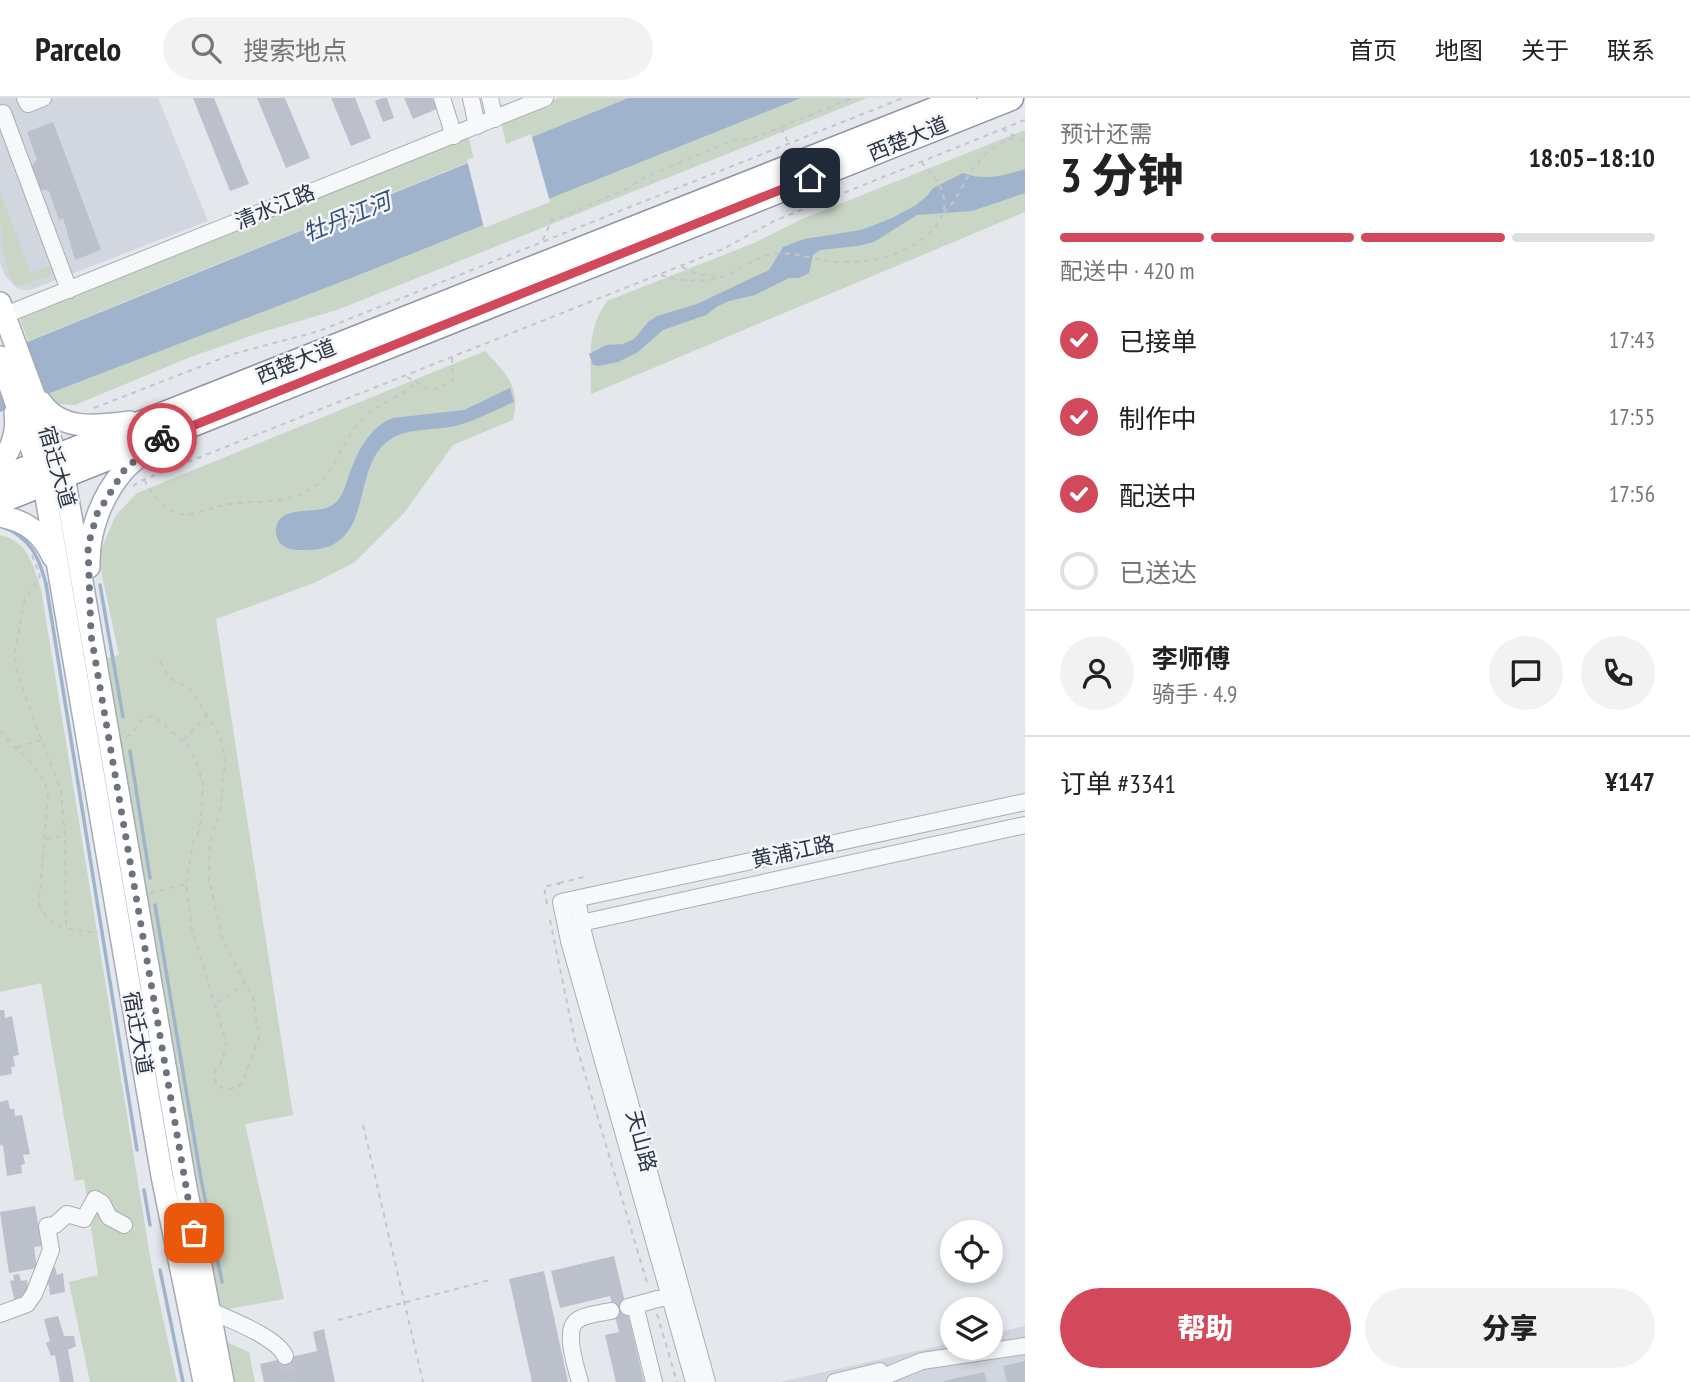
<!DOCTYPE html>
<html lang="zh">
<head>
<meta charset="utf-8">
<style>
  body { margin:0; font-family:"PT Sans Narrow","Noto Sans SC",sans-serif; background:#f2f2f2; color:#222; height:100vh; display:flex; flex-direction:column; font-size:26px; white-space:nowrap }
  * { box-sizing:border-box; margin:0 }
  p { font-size:23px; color:#767676 }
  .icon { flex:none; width:38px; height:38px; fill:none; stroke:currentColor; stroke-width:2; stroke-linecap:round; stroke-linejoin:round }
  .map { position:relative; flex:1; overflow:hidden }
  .sheet { display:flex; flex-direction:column; background:#fff; width:665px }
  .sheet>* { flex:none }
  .fabs { position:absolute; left:940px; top:1122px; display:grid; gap:14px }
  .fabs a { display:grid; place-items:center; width:63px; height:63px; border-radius:50%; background:#fff; box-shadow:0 4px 10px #0003; font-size:35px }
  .pin { position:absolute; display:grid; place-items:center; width:60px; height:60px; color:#fff; margin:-30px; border-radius:14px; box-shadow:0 4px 10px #0006 }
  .courier { position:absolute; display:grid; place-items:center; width:70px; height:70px; margin:-35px; border:5px solid #d1495b; border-radius:50%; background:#fff; color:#222; box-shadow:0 2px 9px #0007 }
  .summary em { font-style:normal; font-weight:800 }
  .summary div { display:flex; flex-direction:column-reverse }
  .summary { display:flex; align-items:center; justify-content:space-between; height:119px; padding:0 35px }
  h1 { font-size:46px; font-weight:800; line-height:52px }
  .bar { display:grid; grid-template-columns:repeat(4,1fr); gap:10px 7px; align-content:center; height:84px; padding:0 35px }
  .bar i { height:9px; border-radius:5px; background:#e0e0e0 }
  .bar .active { background:#d1495b }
  .bar p { grid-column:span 4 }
  .line { display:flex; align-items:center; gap:18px; padding:0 35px; border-top:2px solid #e0e0e0 }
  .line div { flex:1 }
  .round { display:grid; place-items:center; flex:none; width:74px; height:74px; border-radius:37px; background:#f2f2f2 }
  ol { padding:0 35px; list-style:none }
  li { display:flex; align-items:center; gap:21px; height:77px }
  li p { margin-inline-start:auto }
  li .icon { padding:7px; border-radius:50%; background:#d1495b; color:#fff; stroke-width:4 }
  li:last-child { color:#767676 }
  li i { width:38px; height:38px; border:4px solid #e0e0e0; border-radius:50% }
  .action { display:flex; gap:14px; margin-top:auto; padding:14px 35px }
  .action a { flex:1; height:80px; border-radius:42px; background:#d1495b; color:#fff; font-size:28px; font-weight:800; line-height:80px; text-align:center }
  .action a+a { background:#f2f2f2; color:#222 }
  header { display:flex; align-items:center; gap:42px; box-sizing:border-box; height:98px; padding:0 35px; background:#fff; border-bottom:2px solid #e0e0e0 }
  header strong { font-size:33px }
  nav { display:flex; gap:38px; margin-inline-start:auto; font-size:24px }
  .search { width:490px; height:63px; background:#f2f2f2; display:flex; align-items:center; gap:18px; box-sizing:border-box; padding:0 24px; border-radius:38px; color:#767676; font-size:26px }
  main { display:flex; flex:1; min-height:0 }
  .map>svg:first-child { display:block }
</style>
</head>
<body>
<header>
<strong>Parcelo</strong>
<div class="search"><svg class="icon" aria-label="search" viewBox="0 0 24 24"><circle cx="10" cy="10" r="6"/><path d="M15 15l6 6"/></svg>搜索地点</div>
<nav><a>首页</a><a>地图</a><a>关于</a><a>联系</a></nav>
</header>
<main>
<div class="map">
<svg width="1025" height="1284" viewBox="0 0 1025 1284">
  <rect width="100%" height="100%" fill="#e4e7ec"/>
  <!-- built -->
  <path fill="#d2d6de" d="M0 0H158L208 123 30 192H21L15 188 5 178 0 165Z
    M1025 1228V1284H780L952 1245V1250H990L991 1236Z"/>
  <!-- green -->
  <path fill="#c9d6c5" d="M559 0H628L507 49 501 24Z
    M801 0H867L337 212 259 235 188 260 75 307 58 306 48 295 349 181Z
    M1025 32V114L591 296C591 262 586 232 607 203L754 145 802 121Z
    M468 36 474 62 28 243 20 221V216Z
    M0 94 31 175 53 167 56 173 53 176 23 187 15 188C0 164 0 125 0 94Z
    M485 253C507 277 521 288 513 322L453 347 404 415 355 464 314 485 216 521 293 1017 245 1026 284 1201 223 1212 218 1206 104 561 119 557 100 468 101 452 116 417 137 395Z
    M0 437C29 444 32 466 41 491L152 1170 177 1284H90L69 1184 98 1177 84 1081 75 1083 41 885 0 894Z
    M226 1244 249 1254 255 1284H229Z"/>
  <!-- water -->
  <path fill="#9fb4cc" d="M628 0H801L349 181 0 314V255Z
    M1025 71V95L972 113 917 117 874 144 858 148 820 152 813 157 809 175 799 180H789L755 197 729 203 718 208 706 217 663 232 638 254 618 264 598 268 593 267 589 256 606 247 623 246 634 241 648 224 657 218 697 206 769 172 783 149 804 141 861 132 892 120 916 107 927 98 933 90 963 75C984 83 1004 78 1025 71Z
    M510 290 514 304C495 312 475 323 455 328 432 333 407 329 388 343 349 372 377 453 305 452 296 452 286 452 280 445 277 441 275 435 276 430 280 406 316 417 331 408 343 401 345 388 349 377 358 353 369 329 393 320L464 312Z"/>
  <!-- pier -->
  <path fill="#e4e7ec" d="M531 36 550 104 484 130 467 62Z"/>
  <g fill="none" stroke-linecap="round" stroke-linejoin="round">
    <!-- stream -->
    <path stroke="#9fb4cc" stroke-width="3.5" d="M3 429C30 439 39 459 46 486L137 1052
      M100 487 123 619
      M130 653 150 780
      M155 807 201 1081 222 1184
      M144 1092 150 1127
      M160 1172 183 1284"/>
  </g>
  <!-- building -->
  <path fill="#bbc0ca" d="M193 0H214L249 86 230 93Z
    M257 0H285L310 60 286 70Z
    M331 0H355L371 40 351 48Z
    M382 0H387L394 20 383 24 375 3Z
    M404 0H432L437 11 413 21Z
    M53 24 101 152 75 162 63 120 59 122 49 93 37 90 31 69 37 62 27 34Z
    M0 912H4L5 920 12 918 19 957 13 958 15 968 11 969 12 976 0 978Z
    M8 1002 10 1011H14L15 1018 22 1017 30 1056 23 1057 25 1066 21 1067 22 1075 7 1078 3 1047 1 1048 0 1045V1004Z
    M35 1108 42 1148 34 1149 37 1170 9 1175 0 1114Z
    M614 1158 644 1284H616L605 1237 619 1234 610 1198 560 1210 551 1173Z
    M55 1169 57 1177 63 1175 65 1194 50 1197 49 1186 47 1187 45 1181 48 1171Z
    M544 1173 568 1284H532L509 1181Z
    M19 1176 21 1183 27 1182 29 1201 15 1204 10 1183 14 1182 13 1177Z
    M58 1218 64 1238H74L76 1248 68 1252 74 1284H60L55 1257 51 1258 46 1245 50 1243 44 1221Z
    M324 1231 335 1284H264L260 1266 317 1253 313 1234Z
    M1025 1263V1284H1007L1003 1268Z
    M984 1274 987 1284H944V1283Z"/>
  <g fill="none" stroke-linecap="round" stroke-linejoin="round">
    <!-- minor-tunnel -->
    <path stroke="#bfc3cb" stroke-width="16" stroke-dasharray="16 8" stroke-linecap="butt" d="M285 1258 290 1284"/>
    <!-- minor casing -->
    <g stroke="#a9aeb7" stroke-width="18">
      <path id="minor" d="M25 0 28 6 43 0
        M442 0 454 38
        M471 0 477 28
        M490 0 495 21
        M3 15 69 192
        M0 219 545 0
        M577 801 584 838 707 1284
        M572 827 1025 727
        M635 1207 654 1284
        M628 1209 680 1195
        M209 1212C228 1221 277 1239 285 1258
        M0 1216 27 1206 34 1196 51 1152 47 1128 55 1127 67 1116 84 1121 95 1101 102 1105 109 1119 124 1127
        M580 1284C576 1269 562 1230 579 1221 588 1216 601 1215 611 1213
        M694 1284 569 843 561 804 1025 704
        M835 1284 880 1273
        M871 1284 922 1263 1025 1248"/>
    </g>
    <!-- major casing -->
    <g stroke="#a3abb8" stroke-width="24">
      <path id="major" d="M0 205 64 378 185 1084 223 1284
        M0 259 44 387 162 1078 204 1284
        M41 304C61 334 98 328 130 324
        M0 367C11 351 18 335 15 315
        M0 418C27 423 42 435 53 459
        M89 469C88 434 101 399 124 372 134 361 147 352 158 343"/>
    </g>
    <!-- highway casing -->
    <g stroke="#8b94a3" stroke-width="27">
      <path id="highway" d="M0 381 964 0
        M0 403 1011 0"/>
    </g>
    <!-- path -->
    <path stroke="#c2c5cb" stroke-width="2" stroke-dasharray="5 5" stroke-linecap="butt" d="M781 30 788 44
      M1002 31 1025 44
      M944 115C957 102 962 87 972 72 983 56 997 46 1015 39
      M543 142 551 123 629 90 641 81 731 43 751 41 853 0
      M682 169 697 176 717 179
      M661 177C679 183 705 186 724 178 740 172 755 159 773 156 793 153 811 161 831 163 867 168 916 156 938 125 954 102 938 82 922 65
      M407 279 432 293 453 283 452 260
      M94 310 233 256 319 233 903 0
      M144 382C153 396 161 410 177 415 191 420 206 411 219 408 254 400 293 410 321 383 338 366 344 339 363 320 379 305 401 300 416 284
      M133 388 140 383 723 151 774 123 1025 22
      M32 457 40 478 24 504 15 554 16 571 33 620 61 692 65 741 66 830
      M0 633C17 654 41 668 48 695L39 806C52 834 70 830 98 835
      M126 639C141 633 134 620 154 618L188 648 196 663 203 686 200 731 193 745 186 785
      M184 642 206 617
      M17 649 41 642
      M46 741 65 737
      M559 785 584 779V783
      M150 795 186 786 192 831 226 944 223 962 215 974 216 987 226 991 237 990 243 983 259 939 253 899 223 843 209 781 210 744 220 714 225 666 223 647 216 631 189 590 174 583 167 576 157 558
      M547 806 544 789 559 785V789
      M550 822 575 943 648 1188
      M217 904 230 897 245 883
      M363 1027 423 1284
      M657 1216 677 1284
      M338 1222 490 1182"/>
    <!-- minor -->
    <use href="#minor" stroke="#f7f8fa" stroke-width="16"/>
    <!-- major -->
    <use href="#major" stroke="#fff" stroke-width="21"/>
    <!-- highway -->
    <use href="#highway" stroke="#fff" stroke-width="24"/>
  </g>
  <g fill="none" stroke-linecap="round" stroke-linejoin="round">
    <!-- done -->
    <path stroke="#6c737f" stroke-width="7" stroke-dasharray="0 12.6" d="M162 340 125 371 97 416 88 448 91 537 194 1135"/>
    <!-- route -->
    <path stroke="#d1495b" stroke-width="9" d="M162 340 810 80"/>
  </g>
  <g text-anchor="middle" stroke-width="5" stroke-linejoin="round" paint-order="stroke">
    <!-- street labels -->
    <g font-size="21" fill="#2b3445" stroke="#f4f6f9">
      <text transform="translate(908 41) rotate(-22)" y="7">西楚大道</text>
      <text transform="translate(275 109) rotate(-22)" y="7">清水江路</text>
      <text transform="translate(296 264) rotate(-22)" y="7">西楚大道</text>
      <text transform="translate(57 369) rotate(74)" y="7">宿迁大道</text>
      <text transform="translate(793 754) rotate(-12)" y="7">黄浦江路</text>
      <text transform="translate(138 935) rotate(80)" y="7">宿迁大道</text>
      <text transform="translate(641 1043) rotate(75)" y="7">天山路</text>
    </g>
    <!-- water labels -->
    <g font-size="23" font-style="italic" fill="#34527a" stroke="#f4f6f9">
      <text transform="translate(347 119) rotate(-22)" y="8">牡丹江河</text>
    </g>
  </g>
</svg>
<div class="fabs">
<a><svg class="icon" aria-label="locate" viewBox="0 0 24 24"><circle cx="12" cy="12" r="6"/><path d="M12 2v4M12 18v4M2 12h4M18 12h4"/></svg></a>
<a><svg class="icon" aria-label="layers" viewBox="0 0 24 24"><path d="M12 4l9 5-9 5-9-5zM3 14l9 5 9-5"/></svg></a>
</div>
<div class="pin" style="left:194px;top:1135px;background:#ea580c"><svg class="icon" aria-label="bag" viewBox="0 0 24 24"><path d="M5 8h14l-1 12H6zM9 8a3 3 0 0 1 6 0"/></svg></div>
<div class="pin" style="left:810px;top:80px;background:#1f2937"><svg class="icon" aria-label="home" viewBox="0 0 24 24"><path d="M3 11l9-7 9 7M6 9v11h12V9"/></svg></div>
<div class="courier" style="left:162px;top:340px"><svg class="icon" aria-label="bike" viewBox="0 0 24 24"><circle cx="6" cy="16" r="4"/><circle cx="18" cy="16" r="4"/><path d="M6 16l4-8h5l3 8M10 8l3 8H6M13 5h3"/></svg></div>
</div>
<section class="sheet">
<div class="summary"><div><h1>3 分钟</h1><p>预计还需</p></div><em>18:05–18:10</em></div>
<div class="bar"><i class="active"></i><i class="active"></i><i class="active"></i><i></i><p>配送中 · 420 m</p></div>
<ol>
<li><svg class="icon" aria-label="check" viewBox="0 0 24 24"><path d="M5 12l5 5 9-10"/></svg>已接单<p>17:43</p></li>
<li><svg class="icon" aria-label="check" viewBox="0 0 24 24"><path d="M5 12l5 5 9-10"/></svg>制作中<p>17:55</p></li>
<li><svg class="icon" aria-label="check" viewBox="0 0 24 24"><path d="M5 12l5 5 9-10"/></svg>配送中<p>17:56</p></li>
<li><i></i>已送达</li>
</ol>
<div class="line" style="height:126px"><a class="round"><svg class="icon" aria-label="person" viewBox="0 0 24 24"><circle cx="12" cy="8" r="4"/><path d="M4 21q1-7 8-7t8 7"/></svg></a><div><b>李师傅</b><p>骑手 · 4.9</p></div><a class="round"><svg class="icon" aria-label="chat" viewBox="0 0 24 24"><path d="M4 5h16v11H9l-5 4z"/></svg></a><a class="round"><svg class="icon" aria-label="phone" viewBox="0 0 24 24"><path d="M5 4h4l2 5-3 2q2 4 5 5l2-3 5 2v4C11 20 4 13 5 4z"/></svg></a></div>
<div class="line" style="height:91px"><div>订单 #3341</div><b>¥147</b></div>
<div class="action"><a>帮助</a><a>分享</a></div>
</section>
</main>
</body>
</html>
